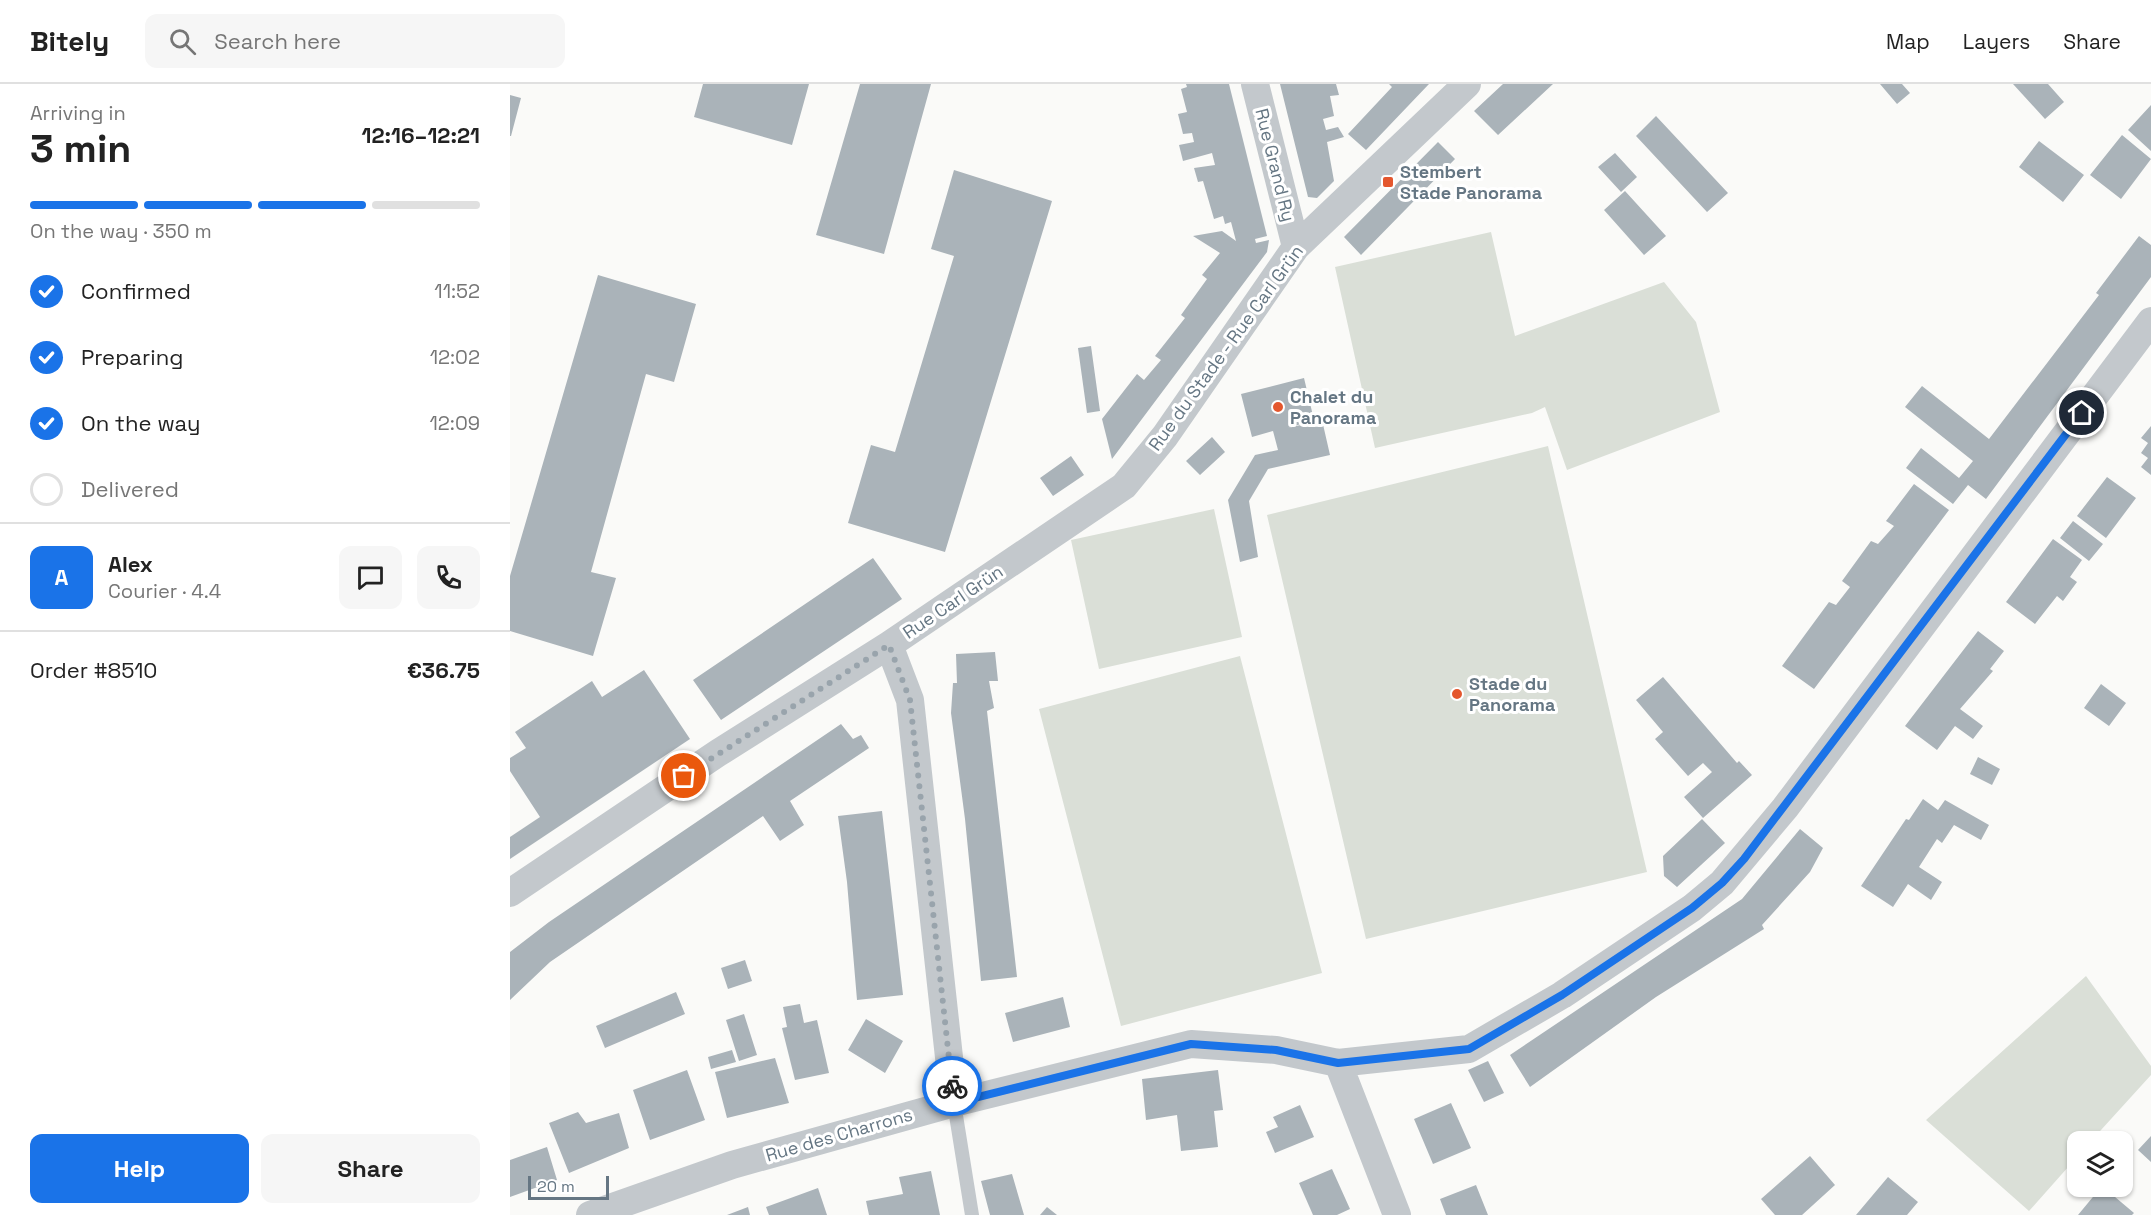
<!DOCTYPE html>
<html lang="en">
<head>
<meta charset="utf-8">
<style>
  body { margin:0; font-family:"Space Grotesk",sans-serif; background:#f6f6f6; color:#222; height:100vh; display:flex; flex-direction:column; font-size:22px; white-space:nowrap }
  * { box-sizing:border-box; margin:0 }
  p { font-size:20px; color:#767676 }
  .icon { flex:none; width:33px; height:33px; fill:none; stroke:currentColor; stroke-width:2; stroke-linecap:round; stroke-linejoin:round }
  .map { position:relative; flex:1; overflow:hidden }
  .drawer { display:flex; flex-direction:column; background:#fff; width:510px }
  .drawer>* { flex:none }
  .tools { position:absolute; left:1557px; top:1047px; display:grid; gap:12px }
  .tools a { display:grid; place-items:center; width:66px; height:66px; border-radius:12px; background:#fff; box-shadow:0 2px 4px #0004; font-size:30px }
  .scale { position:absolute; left:18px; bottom:15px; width:81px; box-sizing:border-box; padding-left:6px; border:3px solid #657683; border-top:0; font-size:16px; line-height:21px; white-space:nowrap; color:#657683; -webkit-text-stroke:4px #fff; paint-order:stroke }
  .pin { position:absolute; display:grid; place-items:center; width:51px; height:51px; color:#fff; margin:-26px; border:3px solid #fff; border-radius:50%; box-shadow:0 2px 6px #0007 }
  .courier { position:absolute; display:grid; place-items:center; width:60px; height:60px; margin:-30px; border:4px solid #1a73e8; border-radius:50%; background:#fff; color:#222; box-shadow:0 2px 8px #0007 }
  .head em { font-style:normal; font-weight:700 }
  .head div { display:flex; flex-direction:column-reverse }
  .head { display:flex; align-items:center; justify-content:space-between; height:102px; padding:0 30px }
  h1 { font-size:39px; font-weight:700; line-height:45px }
  .bar { display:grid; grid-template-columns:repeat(4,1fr); gap:9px 6px; align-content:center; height:72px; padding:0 30px }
  .bar i { height:8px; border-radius:4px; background:#e0e0e0 }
  .bar .active { background:#1a73e8 }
  .bar p { grid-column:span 4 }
  .line { display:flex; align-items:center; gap:15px; padding:0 30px; border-top:2px solid #e0e0e0 }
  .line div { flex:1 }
  .round { display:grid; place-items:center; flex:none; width:63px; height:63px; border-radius:12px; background:#f6f6f6 }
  ol { padding:0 30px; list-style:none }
  li { display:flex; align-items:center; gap:18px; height:66px }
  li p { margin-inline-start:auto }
  li .icon { padding:6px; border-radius:50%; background:#1a73e8; color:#fff; stroke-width:4 }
  li:last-child { color:#767676 }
  li i { width:33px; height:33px; border:3px solid #e0e0e0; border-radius:50% }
  .primary-button { display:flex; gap:12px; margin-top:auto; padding:12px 30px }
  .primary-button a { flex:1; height:69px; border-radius:12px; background:#1a73e8; color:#fff; font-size:24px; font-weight:700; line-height:69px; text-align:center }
  .primary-button a+a { background:#f6f6f6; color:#222 }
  header { display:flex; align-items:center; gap:36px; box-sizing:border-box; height:84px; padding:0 30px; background:#fff; border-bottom:2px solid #e0e0e0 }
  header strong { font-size:28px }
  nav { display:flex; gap:33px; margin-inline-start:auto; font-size:21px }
  .search { width:420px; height:54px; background:#f6f6f6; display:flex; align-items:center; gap:15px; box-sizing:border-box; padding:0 21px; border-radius:12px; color:#767676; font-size:22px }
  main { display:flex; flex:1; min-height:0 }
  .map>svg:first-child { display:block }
</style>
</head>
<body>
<header>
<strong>Bitely</strong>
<div class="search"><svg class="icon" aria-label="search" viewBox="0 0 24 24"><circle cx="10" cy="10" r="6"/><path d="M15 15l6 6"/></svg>Search here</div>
<nav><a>Map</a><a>Layers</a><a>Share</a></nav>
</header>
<main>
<section class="drawer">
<div class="head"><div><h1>3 min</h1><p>Arriving in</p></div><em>12:16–12:21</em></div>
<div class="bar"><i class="active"></i><i class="active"></i><i class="active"></i><i></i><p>On the way · 350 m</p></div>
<ol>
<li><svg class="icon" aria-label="check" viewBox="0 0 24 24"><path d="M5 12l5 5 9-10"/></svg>Confirmed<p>11:52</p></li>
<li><svg class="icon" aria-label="check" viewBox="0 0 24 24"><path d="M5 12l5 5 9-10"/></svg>Preparing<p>12:02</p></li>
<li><svg class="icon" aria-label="check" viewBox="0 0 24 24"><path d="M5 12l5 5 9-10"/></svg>On the way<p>12:09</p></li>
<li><i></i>Delivered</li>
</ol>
<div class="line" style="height:108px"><b class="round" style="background:#1a73e8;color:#fff">A</b><div><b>Alex</b><p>Courier · 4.4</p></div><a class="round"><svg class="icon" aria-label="chat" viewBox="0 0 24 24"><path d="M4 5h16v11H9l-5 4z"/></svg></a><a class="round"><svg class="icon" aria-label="phone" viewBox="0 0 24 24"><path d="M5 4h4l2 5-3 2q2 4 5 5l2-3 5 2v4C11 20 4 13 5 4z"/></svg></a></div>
<div class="line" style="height:78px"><div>Order #8510</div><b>€36.75</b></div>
<div class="primary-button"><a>Help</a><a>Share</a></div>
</section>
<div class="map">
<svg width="1641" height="1131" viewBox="0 0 1641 1131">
  <rect width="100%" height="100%" fill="#fafaf8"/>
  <!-- green -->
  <path fill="#dadfd7" d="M981 148 1005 252 1154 198 1186 238 1210 328 1057 386 1035 323 1022 329 865 364 825 183Z
    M1038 362 1137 788 856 855 757 431Z
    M704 425 732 553 589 585 561 456Z
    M730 572 812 889 611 942 529 625Z
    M1576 892 1641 982V991L1581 1057 1568 1058 1567 1073 1519 1127 1416 1036Z"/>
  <!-- building -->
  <path fill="#aab3b9" d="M193 0H299L282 61 184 33Z
    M350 0H421L374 170 306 151Z
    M676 0H719L757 152 745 155 746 159 759 156 757 168 602 375 592 335 627 290 634 296 651 276 645 272 675 234 671 231 697 195 692 191 710 169 683 152 712 147 726 157 721 138 715 140 713 132 704 135 693 97 688 98 684 84 705 81 702 69 673 77 669 61 684 58 682 49 673 50 668 30 677 28 671 5 677 3Z
    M770 0H826L829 11 820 12 824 32 813 35 816 46 828 43 834 53 817 58 824 97 807 114 798 113Z
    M879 0H919L856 66 838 50 882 3Z
    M993 0H1043L988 51 964 27Z
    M1370 0H1392L1400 9 1387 20Z
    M1503 0H1538L1554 18 1535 35Z
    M0 11 11 14 1 52H0Z
    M1641 21V67L1618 46Z
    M1146 32 1218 109 1197 128 1126 52Z
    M1612 51 1641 75 1611 115 1580 91Z
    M1529 57 1574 91 1553 118 1509 83Z
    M928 58 945 75 851 171 834 153Z
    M1105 69 1127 93 1111 108 1088 83Z
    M444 86 542 117 435 468 338 439 361 361 385 368 444 172 421 165Z
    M1115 107 1156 152 1134 171 1094 126Z
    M1629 152 1641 161V193L1476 415 1458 401 1443 420 1396 384 1411 364 1449 394 1463 377 1395 323 1412 302 1479 355 1589 211 1586 209Z
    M88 191 186 220 164 298 136 290 81 488 106 494 83 572 0 547V492Z
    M581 262 590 327 577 329 568 264Z
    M794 294 804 336 778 344 812 336 820 371 758 385 739 417 748 473 730 478 718 416 745 371 768 366 763 347 742 353 731 310Z
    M1641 342V391L1631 383 1638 374 1631 369 1638 359 1631 354Z
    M702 353 715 368 690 391 676 377Z
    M561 372 574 391 543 412 530 394Z
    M1597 393 1626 414 1596 454 1567 432Z
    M1404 400 1439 426 1304 605 1272 582 1319 518 1326 521 1340 503 1332 497 1361 457 1368 460 1384 442 1376 437Z
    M1563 437 1593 460 1579 477 1550 454Z
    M1543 455 1572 476 1560 493 1567 498 1553 517 1547 512 1525 540 1496 518Z
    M363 474 392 515 211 636 183 596Z
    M1468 547 1494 567 1480 585 1483 587 1450 625 1473 642 1463 655 1445 642 1427 666 1395 642Z
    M485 568 488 597H479L484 624 477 627 507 893 471 897 455 735 441 629 443 599H447L446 570Z
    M134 586 180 655 0 775V753L30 733 0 687V674L16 664 5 648 82 597 92 613Z
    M1153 593 1227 679 1229 677 1242 691 1193 734 1174 713 1202 688 1193 679 1178 692 1145 655 1153 648 1126 616Z
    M1591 600 1616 619 1599 642 1574 624Z
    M331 640 343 655 351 651 359 664 280 717 294 741 270 757 253 732 40 878 0 916V868L39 838Z
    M1468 673 1490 685 1482 701 1460 690Z
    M1413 715 1428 726 1435 716 1479 741 1471 756 1444 741 1432 759 1427 755 1409 783 1432 798 1421 816 1398 800 1383 823 1351 802 1396 735 1399 736Z
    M372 727 393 911 347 916 337 798 328 732Z
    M1192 735 1215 759 1167 803 1154 792 1153 772Z
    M1290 745 1313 764 1300 788 1252 841 1254 845 1146 913 1020 1003 1000 971 1232 815Z
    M235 876 242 897 218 905 211 884Z
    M166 908 175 930 95 964 86 942Z
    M553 913 560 943 503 958 495 929Z
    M290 920 294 939 307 936 319 989 285 996 272 944 277 943 273 923Z
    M234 930 247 971 229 977 216 936Z
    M356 935 393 957 375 989 338 966Z
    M222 966 226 978 201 985 198 973Z
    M265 974 279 1019 217 1034 205 988Z
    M978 977 994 1009 974 1018 958 986Z
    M177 986 195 1036 140 1056 123 1006Z
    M708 986 713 1026 704 1027 708 1063 671 1067 667 1031 636 1036 632 995Z
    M941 1019 961 1064 923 1080 904 1035Z
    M790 1021 804 1053 765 1069 756 1048 768 1043 763 1033Z
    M68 1028 76 1039 109 1029 119 1064 59 1089 39 1039Z
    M1641 1052V1078L1628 1066Z
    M37 1063 47 1096 0 1113V1076Z
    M1300 1072 1325 1101 1292 1131H1265L1251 1115Z
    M822 1085 840 1125 827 1131H803L789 1099Z
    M421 1087 430 1131H359L356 1117 393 1110 389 1093Z
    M502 1090 514 1131H480L471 1097Z
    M1378 1093 1408 1118 1397 1131H1346Z
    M966 1101 978 1131H936L930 1115Z
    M1592 1102 1624 1129 1622 1131H1568Z
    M308 1104 317 1131H259L256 1123Z
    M238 1123 240 1131H217Z
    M537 1123 547 1131H530Z"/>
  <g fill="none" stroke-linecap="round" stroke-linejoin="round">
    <!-- service -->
    <path stroke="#c3c8cc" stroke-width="14" d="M444 1019 462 1131"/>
    <!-- minor -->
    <path stroke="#c3c8cc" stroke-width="28" d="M745 0 786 163
      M379 561 400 616 444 1019
      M0 809 208 669 379 561 614 402 655 352 786 163 957 0
      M828 979 887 1131
      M80 1131 222 1081 444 1019 681 960 766 966 828 979 959 965 1052 911 1182 824 1212 799 1275 724 1641 237"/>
  </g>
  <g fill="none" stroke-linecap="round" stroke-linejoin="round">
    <!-- done -->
    <path stroke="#99a4ac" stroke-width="6" stroke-dasharray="0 10.8" d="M174 692 379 561 400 616 442 1002"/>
    <!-- route -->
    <path stroke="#1a73e8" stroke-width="8" d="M442 1002 444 1019 681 960 766 966 828 979 959 965 1052 911 1182 824 1212 799 1234 775 1572 329"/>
  </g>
  <!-- markers -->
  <g fill="#e4572e" stroke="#fff" stroke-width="2">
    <rect x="872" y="92" width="12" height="12" rx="3"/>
    <circle cx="768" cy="323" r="6"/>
    <circle cx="947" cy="610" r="6"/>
  </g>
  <g text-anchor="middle" stroke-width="6" stroke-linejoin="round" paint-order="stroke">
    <!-- street labels -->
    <g font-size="18" fill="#657683" stroke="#fff">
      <text transform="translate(765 81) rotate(76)" y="6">Rue Grand Ry</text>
      <text transform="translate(716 264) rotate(-54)" y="6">Rue du Stade - Rue Carl Grün</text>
      <text transform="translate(443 518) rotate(-34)" y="6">Rue Carl Grün</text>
      <text transform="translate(329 1051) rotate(-16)" y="6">Rue des Charrons</text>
    </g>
    <!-- poi labels -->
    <g font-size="18" font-weight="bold" fill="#657683" stroke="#fff" text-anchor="start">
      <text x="890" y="94">Stembert<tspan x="890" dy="21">Stade Panorama</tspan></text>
      <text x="780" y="319">Chalet du<tspan x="780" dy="21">Panorama</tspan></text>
      <text x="959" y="606">Stade du<tspan x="959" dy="21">Panorama</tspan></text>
    </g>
  </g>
</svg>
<div class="tools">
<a><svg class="icon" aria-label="layers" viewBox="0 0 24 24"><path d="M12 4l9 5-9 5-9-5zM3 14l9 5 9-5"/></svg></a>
</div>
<div class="scale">20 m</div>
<div class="pin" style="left:174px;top:692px;background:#ea580c"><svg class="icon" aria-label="bag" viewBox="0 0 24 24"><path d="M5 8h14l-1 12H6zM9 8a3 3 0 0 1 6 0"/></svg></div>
<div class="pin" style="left:1572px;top:329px;background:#1f2937"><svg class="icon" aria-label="home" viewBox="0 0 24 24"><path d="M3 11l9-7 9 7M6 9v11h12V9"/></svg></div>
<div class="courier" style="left:442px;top:1002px"><svg class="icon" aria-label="bike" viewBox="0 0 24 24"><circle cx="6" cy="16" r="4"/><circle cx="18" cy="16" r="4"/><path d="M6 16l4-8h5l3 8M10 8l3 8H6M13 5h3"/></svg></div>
</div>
</main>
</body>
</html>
